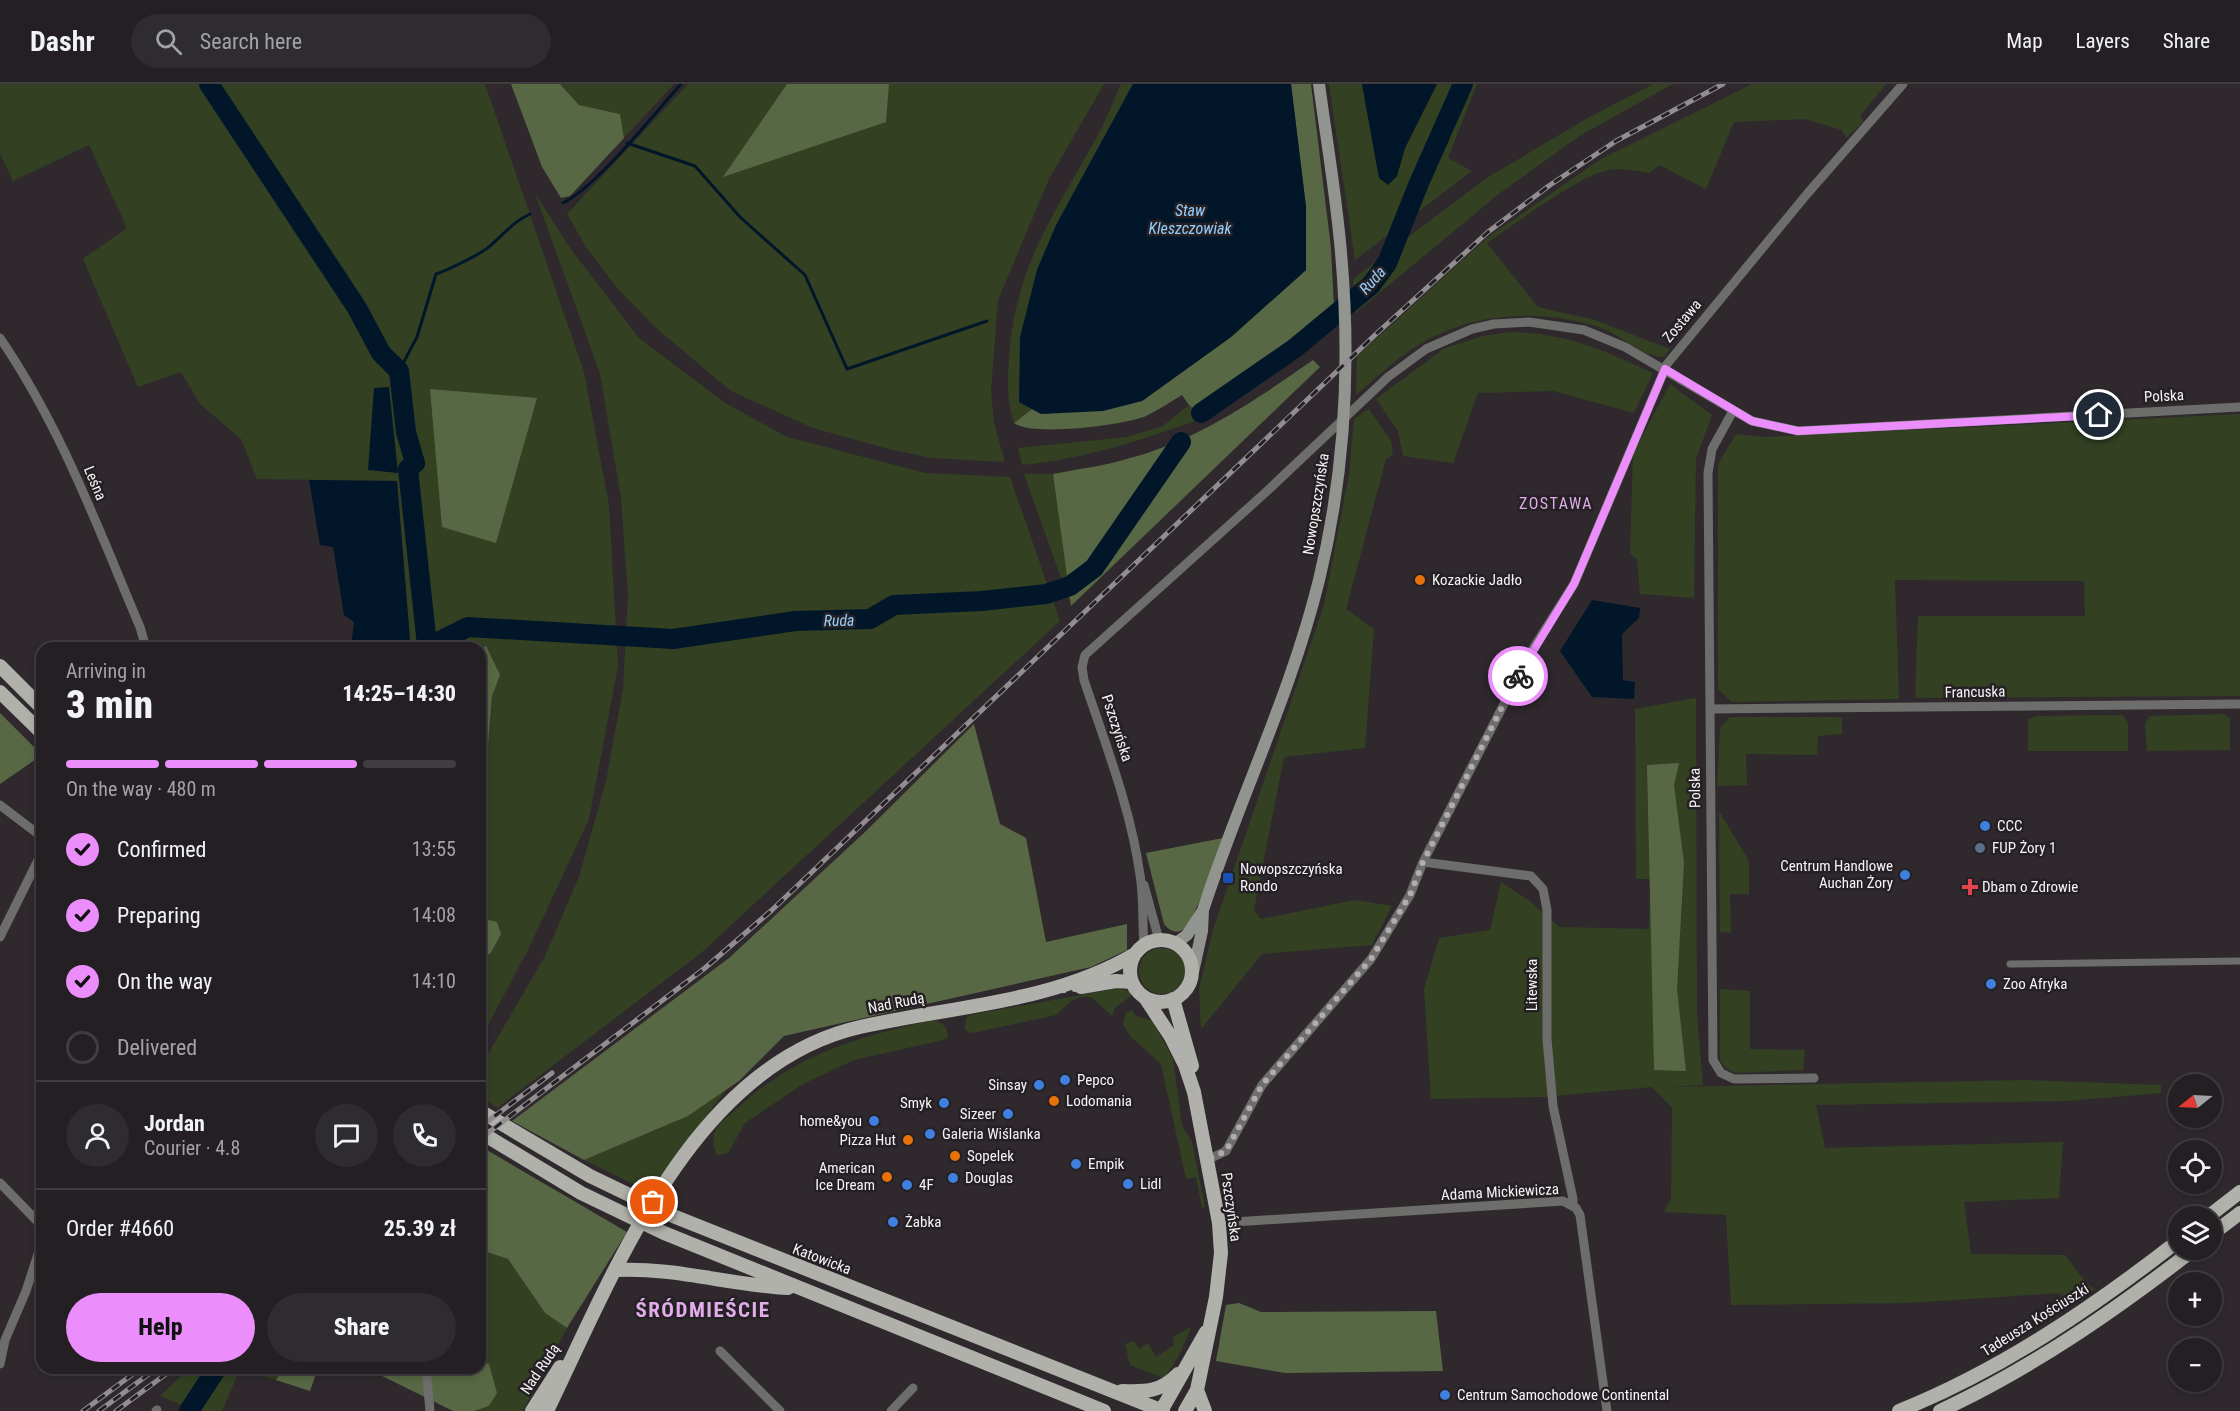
<!DOCTYPE html>
<html lang="en">
<head>
<meta charset="utf-8">
<style>
  body { margin:0; font-family:"Roboto Condensed",sans-serif; background:#2f2c2f; color:#f1f3f6; height:100vh; display:flex; flex-direction:column; font-size:22px; white-space:nowrap }
  * { box-sizing:border-box; margin:0 }
  p { font-size:20px; color:#a3a2a5 }
  .icon { flex:none; width:33px; height:33px; fill:none; stroke:currentColor; stroke-width:2; stroke-linecap:round; stroke-linejoin:round }
  .map { position:relative; flex:1; overflow:hidden }
  .drawer { position:absolute; left:36px; top:558px; width:450px; height:732px; display:flex; flex-direction:column; background:#231f22; border-radius:18px; box-shadow:0 3px 9px #0003,0 0 0 2px #403d40 }
  .drawer>* { flex:none }
  .needle { width:39px; rotate:252deg }
  .fabs { position:absolute; left:2168px; top:990px; display:grid; gap:12px }
  .fabs a { display:grid; place-items:center; width:54px; height:54px; border-radius:50%; background:#231f22; box-shadow:0 3px 9px #0003,0 0 0 2px #403d40; font-size:30px }
  .pin { position:absolute; display:grid; place-items:center; width:51px; height:51px; color:#fff; margin:-26px; border:3px solid #fff; border-radius:50%; box-shadow:0 2px 6px #0007 }
  .courier { position:absolute; display:grid; place-items:center; width:60px; height:60px; margin:-30px; border:4px solid #eb8dfb; border-radius:50%; background:#fff; color:#222; box-shadow:0 2px 8px #0007 }
  .head em { font-style:normal; font-weight:800 }
  .head div { display:flex; flex-direction:column-reverse }
  .head { display:flex; align-items:center; justify-content:space-between; height:102px; padding:0 30px }
  h1 { font-size:39px; font-weight:800; line-height:45px }
  .bar { display:grid; grid-template-columns:repeat(4,1fr); gap:9px 6px; align-content:center; height:72px; padding:0 30px }
  .bar i { height:8px; border-radius:4px; background:#403d40 }
  .bar .current { background:#eb8dfb }
  .bar p { grid-column:span 4 }
  .line { display:flex; align-items:center; gap:15px; padding:0 30px; border-top:2px solid #403d40 }
  .line div { flex:1 }
  .round { display:grid; place-items:center; flex:none; width:63px; height:63px; border-radius:32px; background:#2f2c2f }
  ol { padding:0 30px; list-style:none }
  li { display:flex; align-items:center; gap:18px; height:66px }
  li p { margin-inline-start:auto }
  li .icon { padding:6px; border-radius:50%; background:#eb8dfb; color:#111; stroke-width:4 }
  li:last-child { color:#a3a2a5 }
  li i { width:33px; height:33px; border:3px solid #403d40; border-radius:50% }
  .button { display:flex; gap:12px; margin-top:auto; padding:12px 30px }
  .button a { flex:1; height:69px; border-radius:36px; background:#eb8dfb; color:#111; font-size:24px; font-weight:800; line-height:69px; text-align:center }
  .button a+a { background:#2f2c2f; color:#f1f3f6 }
  header { display:flex; align-items:center; gap:36px; box-sizing:border-box; height:84px; padding:0 30px; background:#231f22; border-bottom:2px solid #403d40 }
  header strong { font-size:28px }
  nav { display:flex; gap:33px; margin-inline-start:auto; font-size:21px }
  .search { width:420px; height:54px; background:#2f2c2f; display:flex; align-items:center; gap:15px; box-sizing:border-box; padding:0 21px; border-radius:33px; color:#a3a2a5; font-size:22px }
  .map>svg:first-child { display:block }
</style>
</head>
<body>
<header>
<strong>Dashr</strong>
<div class="search"><svg class="icon" aria-label="search" viewBox="0 0 24 24"><circle cx="10" cy="10" r="6"/><path d="M15 15l6 6"/></svg>Search here</div>
<nav><a>Map</a><a>Layers</a><a>Share</a></nav>
</header>
<div class="map">
<svg width="2240" height="1327" viewBox="0 0 2240 1327">
  <rect width="100%" height="100%" fill="#2f292e"/>
  <!-- green -->
  <path fill="#334022" d="M0 0H485L584 288 609 421 618 582 589 735 528 866 480 956V564H407L410 555 397 397 257 395 241 355 200 320 181 288 138 303 83 175 127 144 89 61 13 97 0 70Z
    M560 0H674L624 54 620 30 579 21Z
    M688 0H1104L1049 95 998 216 991 307 994 339 1005 378 931 374 889 365 813 344 731 307 656 244 618 205 586 163 567 130Z
    M1121 0H1133L1072 112 1019 318 1032 325 1014 339C1007 318 1007 298 1009 276 1014 185 1052 134 1094 58 1105 40 1112 19 1121 0Z
    M1329 0H1362L1379 94 1397 92 1405 64 1437 0H1477L1448 74 1472 87 1355 176Z
    M1653 0H1673L1581 51 1500 109 1355 229 1353 195 1485 95 1586 35Z
    M1752 0H1886L1860 32 1863 38 1846 54 1842 46 1805 35 1734 38 1706 105 1659 81 1650 89C1638 88 1621 83 1609 86 1578 92 1515 140 1487 159L1538 223 1595 236 1670 265 1664 273C1641 273 1621 250 1598 243 1534 223 1465 229 1409 267 1390 280 1373 297 1356 311L1357 272 1487 154 1601 75Z
    M535 109 570 164 639 254 725 319 787 353 925 389 1010 393 1060 537 701 869 497 1024 480 1012V984L545 872 579 793 606 697 623 605 628 510 621 414 600 290Z
    M1511 248C1570 250 1601 265 1653 289L1634 329 1553 307 1478 309 1453 379 1403 372 1398 347 1376 315 1445 264 1483 252Z
    M1670 300 1712 331 1696 375 1694 514 1640 510 1637 475 1630 470 1633 370Z
    M1189 321 1204 334C1144 355 1086 375 1022 381L1018 364 1127 353 1163 342Z
    M1369 325 1391 357 1393 370 1386 375 1346 525 1374 545 1365 664 1284 673 1254 826 1261 835 1355 816 1392 822 1372 861 1262 870 1201 945 1199 905 1213 846 1324 521 1349 390 1354 335Z
    M2240 330V612L1915 614 1918 532H2085L2084 497 1895 496 1899 615 1732 618 1718 605V380L1736 350 1764 353Z
    M1024 390H1053L1071 522Z
    M1696 614 1697 931 1703 1001 1666 1003 2028 996 2161 1001V1009L2068 1017 1816 1021 1825 1064 2063 1058 2059 1114 1964 1118 1971 1170 2065 1171 2087 1200 2095 1205 2057 1229 2061 1209 1908 1219 1731 1221 1726 1131 1664 1128 1671 1115 1672 1024 1652 1003 1544 1013 1431 1015 1424 905 1439 854 1490 846 1501 798 1530 817 1559 843 1649 845 1650 795H1636L1635 625Z
    M2223 630 2230 634V666L2147 667 2145 640 2149 632Z
    M2123 631 2128 641V667H2028V635L2036 632Z
    M1730 633H1842V650L1818 652 1817 671 1746 670 1747 701 1717 702 1720 644Z
    M1719 727 1749 777V810H1730L1731 849 1720 848Z
    M1139 887a23 23 0 1 1 46 0a23 23 0 1 1-46 0Z
    M1119 904 1131 908V912L1115 924 1112 932 1091 913H1081L1071 917 1056 931 973 949 965 946 966 934 970 931Z
    M1720 905 1750 907V965L1805 966 1803 986 1736 989 1727 985 1720 977Z
    M1132 926 1136 932 1153 937 1173 975 1182 1041 1192 1058 1205 1123 1202 1124 1196 1093 1186 1095 1161 980 1131 953 1123 940 1126 929Z
    M935 936C943 940 948 943 948 953L943 956 854 976 803 1000 745 1039 728 1069 717 1071C706 1045 721 1040 739 1023 794 971 862 951 935 936Z
    M727 1005 649 1108 584 1076 688 1032Z
    M487 1168 508 1175 545 1229 567 1244 523 1327H474L489 1322V1280L480 1276V1171Z
    M1191 1243 1181 1268 1166 1292 1163 1294 1130 1281 1125 1260 1134 1257 1139 1265 1148 1259 1156 1273 1174 1261 1173 1253Z
    M189 1284H284L276 1296 240 1285 222 1327H196L160 1312Z"/>
  <!-- forest -->
  <path fill="#586844" d="M511 0H560L579 21 620 30 624 54 570 112 561 114 542 83Z
    M787 0H889L886 38 723 93Z
    M1291 0H1311L1331 164 1335 243 1248 307 1204 334 1189 321 1182 311C1170 318 1158 326 1146 332 1125 341 1031 353 1014 339L1032 325 1044 330 1142 317 1231 253 1306 186V123Z
    M1313 276 1320 283 1071 522 1053 390C1078 385 1105 382 1130 374 1198 356 1257 315 1313 276Z
    M430 305 537 314 496 459 442 443Z
    M486 562 500 591 492 612 488 660 480 689V566Z
    M0 629 42 671 0 700Z
    M974 640 1000 740 1026 754 1046 858 1127 840V866L1091 883 784 952 739 997 688 1032 584 1076 512 1037 729 874 865 748Z
    M1679 679 1674 701 1684 779 1677 905 1686 987 1654 986 1647 681Z
    M1223 754C1216 772 1196 835 1184 845 1176 851 1169 846 1164 840L1146 769Z
    M480 834 497 838 501 850 490 870 480 873Z
    M480 1062 627 1148 567 1244 545 1229 508 1175 487 1168 480 1171Z
    M1239 1219 1261 1228 1436 1227 1443 1287 1285 1289 1216 1277 1226 1221Z
    M480 1276 489 1280 497 1309 489 1322 474 1327H453L366 1284H480Z
    M284 1284H318L310 1307 276 1296Z"/>
  <!-- water -->
  <path fill="#011729" d="M1133 0H1291L1306 123V186L1231 253 1142 317 1103 327 1041 330 1019 318 1020 253 1037 186 1056 141Z
    M1362 0H1437L1405 64 1397 92 1388 101 1379 94Z
    M389 303 398 389 368 386 374 304Z
    M309 396 397 397 410 556 407 564H351L354 538 344 531 333 463 320 461Z
    M1592 516 1640 524 1639 534 1622 550 1623 596 1635 598 1634 615 1592 613 1560 567Z"/>
  <g fill="none" stroke-linecap="round" stroke-linejoin="round">
    <!-- stream -->
    <path stroke="#011729" stroke-width="3" d="M627 59 695 82 740 133 805 191 847 285 987 237
      M563 119C597 102 653 31 681 0
      M399 287 417 253 436 190C448 186 481 170 490 162 504 150 514 137 530 130"/>
    <!-- river -->
    <path stroke="#011729" stroke-width="20" d="M209 0 357 224 381 269 399 287 406 348 415 379 408 385 427 561
      M1201 329 1295 264 1371 201 1387 179 1419 99 1463 0
      M426 564 468 543 673 555 795 537 870 535 894 521 982 517 1046 510 1070 502 1094 484 1181 358
      M189 1327 217 1284"/>
    <!-- pedestrian -->
    <path stroke="#6d6e6b" stroke-width="7" d="M2010 880 2240 877"/>
    <!-- minor -->
    <path stroke="#6d6e6b" stroke-width="9" d="M0 254C61 343 98 444 140 543L146 564
      M1733 327 1712 365 1708 389 1713 976 1721 989 1734 995 1814 994
      M1710 625 2240 620
      M0 721 42 753
      M1423 778 1531 792 1543 805 1547 826V955L1553 1022 1573 1115V1122
      M1144 801 1159 856
      M0 853 42 768
      M1144 861C1142 838 1144 814 1140 791 1131 725 1105 659 1084 596L1082 583 1085 571 1266 408 1388 293 1426 265 1472 245 1494 240 1529 238 1584 246 1625 263 1752 337 1798 347 2240 323
      M1207 1076 1226 1067 1262 1001 1371 875 1410 811 1423 778 1529 571 1574 500 1667 280 1807 110 1903 0
      M0 1099 42 1142
      M1219 1139 1563 1117 1576 1124 1580 1131 1607 1327
      M720 1267 780 1327
      M0 1280 5 1256 26 1207 42 1158
      M426 1284 430 1327
      M156 1327 157 1326
      M891 1327 913 1304"/>
    <!-- secondary -->
    <path stroke="#92948f" stroke-width="12" d="M1176 859 1187 851 1202 828
      M1193 888 1202 847 1203 826C1239 715 1291 610 1319 496 1346 386 1351 270 1340 158 1335 105 1326 52 1319 0"/>
    <!-- primary -->
    <path stroke="#afb1aa" stroke-width="14" d="M0 582 42 624
      M0 608 42 649
      M1130 887a31 31 0 1 1 62 0a31 31 0 1 1-62 0Z
      M1081 903 1116 897 1132 898
      M1146 915 1171 953 1185 981 1194 1008 1219 1139 1221 1169 1216 1213 1197 1306 1185 1327
      M1173 915 1192 982
      M480 1027 590 1092 673 1132 1163 1327
      M480 1048 581 1109 664 1149 1104 1327
      M2209 1132 2240 1108
      M2211 1151 2240 1129
      M616 1186C673 1183 730 1201 788 1204
      M1197 1306 1205 1327
      M1122 1307C1145 1308 1161 1308 1178 1290
      M532 1327 560 1283
      M547 1327C614 1189 692 981 860 943 953 922 1052 919 1135 870
      M1161 1327 1206 1248
      M1899 1327C2001 1286 2092 1224 2178 1157
      M1940 1327C2032 1284 2113 1228 2193 1166"/>
    <!-- rail casing -->
    <g stroke="#928d91" stroke-width="5">
      <path id="rail" d="M480 1043 552 989
        M480 1055 705 884 772 826 1375 251 1488 148 1550 101 1616 57 1723 0
        M83 1327 141 1284
        M99 1327 157 1284
        M116 1327 174 1284"/>
    </g>
    <!-- rail -->
    <use href="#rail" stroke="#252024" stroke-width="3" stroke-dasharray="9" stroke-linecap="butt"/>
  </g>
  <g fill="none" stroke-linecap="round" stroke-linejoin="round">
    <!-- done -->
    <path stroke="#b0acb0" stroke-width="6" stroke-dasharray="0 10.8" d="M653 1118C698 1039 767 966 859 943 903 932 948 926 993 917 1020 912 1046 908 1074 905 1094 902 1112 896 1132 898 1141 915 1159 932 1170 951 1192 989 1200 1033 1207 1076L1226 1067 1262 1001 1371 875 1410 811 1423 778 1518 592"/>
    <!-- route -->
    <path stroke="#eb8dfb" stroke-width="8" d="M1518 592 1574 500 1665 285 1752 337 1798 347 2099 331"/>
  </g>
  <!-- markers -->
  <g fill="#e8710a" stroke="#252024" stroke-width="2">
    <circle cx="1420" cy="496" r="6"/>
    <circle cx="1054" cy="1017" r="6"/>
    <circle cx="908" cy="1056" r="6"/>
    <circle cx="955" cy="1072" r="6"/>
    <circle cx="887" cy="1093" r="6"/>
  </g>
  <g fill="#3f7fe0" stroke="#252024" stroke-width="2">
    <circle cx="1985" cy="742" r="6"/>
    <circle cx="1905" cy="791" r="6"/>
    <circle cx="1991" cy="900" r="6"/>
    <circle cx="1065" cy="996" r="6"/>
    <circle cx="1039" cy="1001" r="6"/>
    <circle cx="944" cy="1019" r="6"/>
    <circle cx="1008" cy="1030" r="6"/>
    <circle cx="874" cy="1037" r="6"/>
    <circle cx="930" cy="1050" r="6"/>
    <circle cx="1076" cy="1080" r="6"/>
    <circle cx="953" cy="1094" r="6"/>
    <circle cx="1128" cy="1100" r="6"/>
    <circle cx="907" cy="1101" r="6"/>
    <circle cx="893" cy="1138" r="6"/>
    <circle cx="1445" cy="1311" r="6"/>
  </g>
  <circle fill="#5c6f8a" stroke="#252024" stroke-width="2" cx="1980" cy="764" r="6"/>
  <rect fill="#1a4fb4" stroke="#252024" stroke-width="2" x="1222" y="788" width="12" height="12" rx="3"/>
  <path fill="#e0444e" stroke="#252024" stroke-width="2" d="M1967 794h6v6h6v6h-6v6h-6v-6h-6v-6h6z"/>
  <g text-anchor="middle" stroke-width="5" stroke-linejoin="round" paint-order="stroke">
    <!-- street labels -->
    <g font-size="15" fill="#f6f3f6" stroke="#252024">
      <text transform="translate(1682 237) rotate(-50)" y="5">Zostawa</text>
      <text transform="translate(2164 312) rotate(-3)" y="5">Polska</text>
      <text transform="translate(95 399) rotate(67)" y="5">Leśna</text>
      <text transform="translate(1316 420) rotate(-81)" y="5">Nowopszczyńska</text>
      <text transform="translate(1975 608) rotate(-1)" y="5">Francuska</text>
      <text transform="translate(1117 644) rotate(72)" y="5">Pszczyńska</text>
      <text transform="translate(1695 704) rotate(-91)" y="5">Polska</text>
      <text transform="translate(1532 901) rotate(-90)" y="5">Litewska</text>
      <text transform="translate(896 919) rotate(-11)" y="5">Nad Rudą</text>
      <text transform="translate(1500 1108) rotate(-3)" y="5">Adama Mickiewicza</text>
      <text transform="translate(1231 1123) rotate(82)" y="5">Pszczyńska</text>
      <text transform="translate(822 1175) rotate(21)" y="5">Katowicka</text>
      <text transform="translate(2035 1236) rotate(-32)" y="5">Tadeusza Kościuszki</text>
      <text transform="translate(540 1285) rotate(-56)" y="5">Nad Rudą</text>
    </g>
    <!-- poi labels -->
    <g font-size="15" fill="#f6f3f6" stroke="#252024" text-anchor="start">
      <text x="1432" y="501">Kozackie Jadło</text>
      <text x="1997" y="747">CCC</text>
      <text x="1992" y="769">FUP Żory 1</text>
      <text x="1893" y="787" text-anchor="end">Centrum Handlowe<tspan x="1893" dy="17">Auchan Żory</tspan></text>
      <text x="1240" y="790">Nowopszczyńska<tspan x="1240" dy="17">Rondo</tspan></text>
      <text x="1982" y="808">Dbam o Zdrowie</text>
      <text x="2003" y="905">Zoo Afryka</text>
      <text x="1077" y="1001">Pepco</text>
      <text x="1027" y="1006" text-anchor="end">Sinsay</text>
      <text x="1066" y="1022">Lodomania</text>
      <text x="932" y="1024" text-anchor="end">Smyk</text>
      <text x="996" y="1035" text-anchor="end">Sizeer</text>
      <text x="862" y="1042" text-anchor="end">home&amp;you</text>
      <text x="942" y="1055">Galeria Wiślanka</text>
      <text x="896" y="1061" text-anchor="end">Pizza Hut</text>
      <text x="967" y="1077">Sopelek</text>
      <text x="1088" y="1085">Empik</text>
      <text x="875" y="1089" text-anchor="end">American<tspan x="875" dy="17">Ice Dream</tspan></text>
      <text x="965" y="1099">Douglas</text>
      <text x="1140" y="1105">Lidl</text>
      <text x="919" y="1106">4F</text>
      <text x="905" y="1143">Żabka</text>
      <text x="1457" y="1316">Centrum Samochodowe Continental</text>
    </g>
    <!-- water labels -->
    <g font-size="16" font-style="italic" fill="#94cdfc" stroke="#252024">
      <text x="1190" y="132">Staw<tspan x="1190" dy="18">Kleszczowiak</tspan></text>
      <text transform="translate(1372 196) rotate(-48)" y="6">Ruda</text>
      <text transform="translate(839 536) rotate(-1)" y="6">Ruda</text>
    </g>
    <!-- neighbourhood labels -->
    <g font-size="16" letter-spacing="1.5" fill="#e0ace9" stroke="#252024">
      <text x="1556" y="425">ZOSTAWA</text>
    </g>
    <!-- district labels -->
    <g font-size="21" font-weight="bold" letter-spacing="1.5" fill="#e0ace9" stroke="#252024">
      <text x="703" y="1233">ŚRÓDMIEŚCIE</text>
    </g>
  </g>
</svg>
<div class="fabs">
<a><svg class="needle" viewBox="-14 -14 28 28"><path d="M0-13l5 13h-10z" fill="#e53935"/><path d="M0 13l5-13h-10z" fill="#a3a2a5"/></svg></a>
<a><svg class="icon" aria-label="locate" viewBox="0 0 24 24"><circle cx="12" cy="12" r="6"/><path d="M12 2v4M12 18v4M2 12h4M18 12h4"/></svg></a>
<a><svg class="icon" aria-label="layers" viewBox="0 0 24 24"><path d="M12 4l9 5-9 5-9-5zM3 14l9 5 9-5"/></svg></a>
<a>+</a>
<a>−</a>
</div>
<div class="pin" style="left:653px;top:1118px;background:#ea580c"><svg class="icon" aria-label="bag" viewBox="0 0 24 24"><path d="M5 8h14l-1 12H6zM9 8a3 3 0 0 1 6 0"/></svg></div>
<div class="pin" style="left:2099px;top:331px;background:#1f2937"><svg class="icon" aria-label="home" viewBox="0 0 24 24"><path d="M3 11l9-7 9 7M6 9v11h12V9"/></svg></div>
<div class="courier" style="left:1518px;top:592px"><svg class="icon" aria-label="bike" viewBox="0 0 24 24"><circle cx="6" cy="16" r="4"/><circle cx="18" cy="16" r="4"/><path d="M6 16l4-8h5l3 8M10 8l3 8H6M13 5h3"/></svg></div>
<section class="drawer">
<div class="head"><div><h1>3 min</h1><p>Arriving in</p></div><em>14:25–14:30</em></div>
<div class="bar"><i class="current"></i><i class="current"></i><i class="current"></i><i></i><p>On the way · 480 m</p></div>
<ol>
<li><svg class="icon" aria-label="check" viewBox="0 0 24 24"><path d="M5 12l5 5 9-10"/></svg>Confirmed<p>13:55</p></li>
<li><svg class="icon" aria-label="check" viewBox="0 0 24 24"><path d="M5 12l5 5 9-10"/></svg>Preparing<p>14:08</p></li>
<li><svg class="icon" aria-label="check" viewBox="0 0 24 24"><path d="M5 12l5 5 9-10"/></svg>On the way<p>14:10</p></li>
<li><i></i>Delivered</li>
</ol>
<div class="line" style="height:108px"><a class="round"><svg class="icon" aria-label="person" viewBox="0 0 24 24"><circle cx="12" cy="8" r="4"/><path d="M4 21q1-7 8-7t8 7"/></svg></a><div><b>Jordan</b><p>Courier · 4.8</p></div><a class="round"><svg class="icon" aria-label="chat" viewBox="0 0 24 24"><path d="M4 5h16v11H9l-5 4z"/></svg></a><a class="round"><svg class="icon" aria-label="phone" viewBox="0 0 24 24"><path d="M5 4h4l2 5-3 2q2 4 5 5l2-3 5 2v4C11 20 4 13 5 4z"/></svg></a></div>
<div class="line" style="height:78px"><div>Order #4660</div><b>25.39 zł</b></div>
<div class="button"><a>Help</a><a>Share</a></div>
</section>
</div>
</body>
</html>
